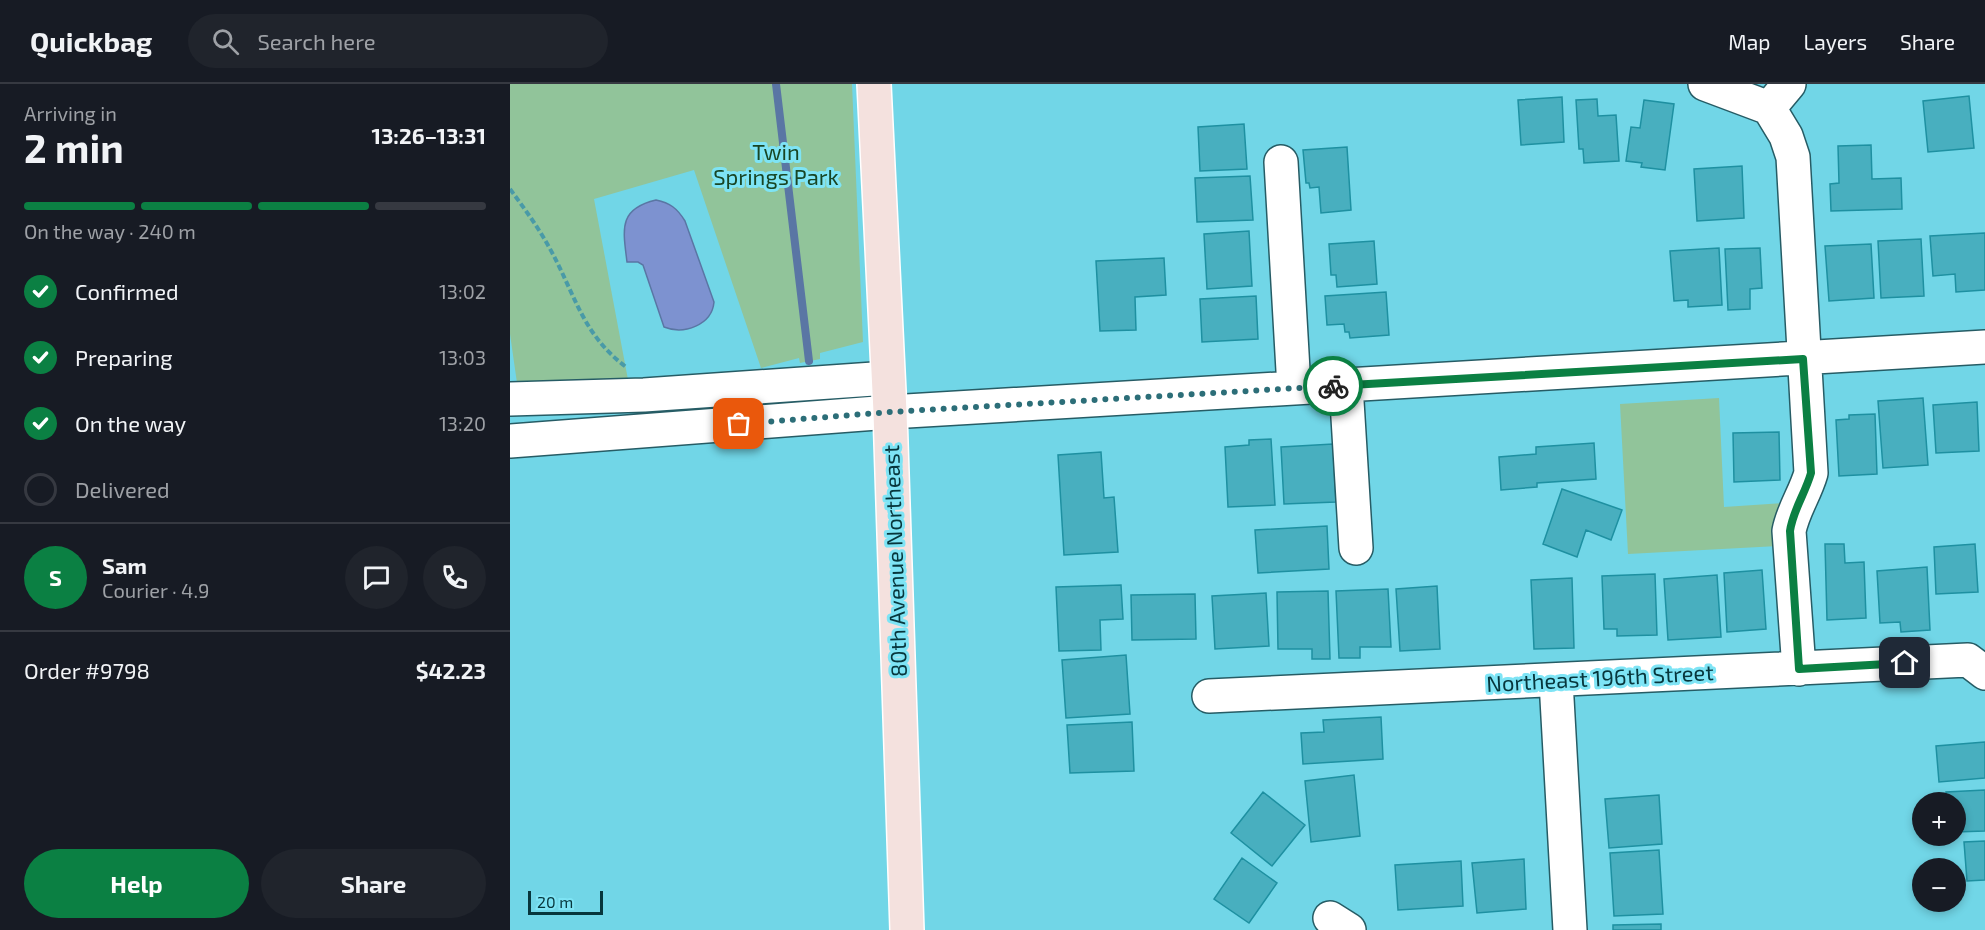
<!DOCTYPE html>
<html lang="en">
<head>
<meta charset="utf-8">
<style>
  body { margin:0; font-family:"Exo 2",sans-serif; background:#20242c; color:#f1f3f6; height:100vh; display:flex; flex-direction:column; font-size:22px; white-space:nowrap }
  * { box-sizing:border-box; margin:0 }
  p { font-size:20px; color:#9ea1a6 }
  .icon { flex:none; width:33px; height:33px; fill:none; stroke:currentColor; stroke-width:2; stroke-linecap:round; stroke-linejoin:round }
  .map { position:relative; flex:1; overflow:hidden }
  .panel { display:flex; flex-direction:column; background:#171b24; width:510px }
  .panel>* { flex:none }
  .controls { position:absolute; left:1402px; top:708px; display:grid; gap:12px }
  .controls a { display:grid; place-items:center; width:54px; height:54px; border-radius:50%; background:#171b24; box-shadow:0 3px 9px #0003; font-size:30px }
  .scale { position:absolute; left:18px; bottom:15px; width:75px; box-sizing:border-box; padding-left:6px; border:3px solid #07363c; border-top:0; font-size:16px; line-height:21px; white-space:nowrap; color:#07363c; -webkit-text-stroke:4px #7ee4f5; paint-order:stroke }
  .pin { position:absolute; display:grid; place-items:center; width:51px; height:51px; color:#fff; margin:-26px; border-radius:12px; box-shadow:0 3px 9px #0006 }
  .courier { position:absolute; display:grid; place-items:center; width:60px; height:60px; margin:-30px; border:4px solid #0b8043; border-radius:50%; background:#fff; color:#222; box-shadow:0 2px 8px #0007 }
  .overview em { font-style:normal; font-weight:700 }
  .overview div { display:flex; flex-direction:column-reverse }
  .overview { display:flex; align-items:center; justify-content:space-between; height:102px; padding:0 24px }
  h1 { font-size:39px; font-weight:700; line-height:45px }
  .bar { display:grid; grid-template-columns:repeat(4,1fr); gap:9px 6px; align-content:center; height:72px; padding:0 24px }
  .bar i { height:8px; border-radius:4px; background:#363941 }
  .bar .on { background:#0b8043 }
  .bar p { grid-column:span 4 }
  .line { display:flex; align-items:center; gap:15px; padding:0 24px; border-top:2px solid #363941 }
  .line div { flex:1 }
  .round { display:grid; place-items:center; flex:none; width:63px; height:63px; border-radius:32px; background:#20242c }
  ol { padding:0 24px; list-style:none }
  li { display:flex; align-items:center; gap:18px; height:66px }
  li p { margin-inline-start:auto }
  li .icon { padding:6px; border-radius:50%; background:#0b8043; color:#fff; stroke-width:4 }
  li:last-child { color:#9ea1a6 }
  li i { width:33px; height:33px; border:3px solid #363941; border-radius:50% }
  .action { display:flex; gap:12px; margin-top:auto; padding:12px 24px }
  .action a { flex:1; height:69px; border-radius:36px; background:#0b8043; color:#fff; font-size:24px; font-weight:700; line-height:69px; text-align:center }
  .action a+a { background:#20242c; color:#f1f3f6 }
  header { display:flex; align-items:center; gap:36px; box-sizing:border-box; height:84px; padding:0 30px; background:#171b24; border-bottom:2px solid #363941 }
  header strong { font-size:28px }
  nav { display:flex; gap:33px; margin-inline-start:auto; font-size:21px }
  .search { width:420px; height:54px; background:#20242c; display:flex; align-items:center; gap:15px; box-sizing:border-box; padding:0 21px; border-radius:33px; color:#9ea1a6; font-size:22px }
  main { display:flex; flex:1; min-height:0 }
  .map>svg:first-child { display:block }
</style>
</head>
<body>
<header>
<strong>Quickbag</strong>
<div class="search"><svg class="icon" aria-label="search" viewBox="0 0 24 24"><circle cx="10" cy="10" r="6"/><path d="M15 15l6 6"/></svg>Search here</div>
<nav><a>Map</a><a>Layers</a><a>Share</a></nav>
</header>
<main>
<section class="panel">
<div class="overview"><div><h1>2 min</h1><p>Arriving in</p></div><em>13:26–13:31</em></div>
<div class="bar"><i class="on"></i><i class="on"></i><i class="on"></i><i></i><p>On the way · 240 m</p></div>
<ol>
<li><svg class="icon" aria-label="check" viewBox="0 0 24 24"><path d="M5 12l5 5 9-10"/></svg>Confirmed<p>13:02</p></li>
<li><svg class="icon" aria-label="check" viewBox="0 0 24 24"><path d="M5 12l5 5 9-10"/></svg>Preparing<p>13:03</p></li>
<li><svg class="icon" aria-label="check" viewBox="0 0 24 24"><path d="M5 12l5 5 9-10"/></svg>On the way<p>13:20</p></li>
<li><i></i>Delivered</li>
</ol>
<div class="line" style="height:108px"><b class="round" style="background:#0b8043;color:#fff">S</b><div><b>Sam</b><p>Courier · 4.9</p></div><a class="round"><svg class="icon" aria-label="chat" viewBox="0 0 24 24"><path d="M4 5h16v11H9l-5 4z"/></svg></a><a class="round"><svg class="icon" aria-label="phone" viewBox="0 0 24 24"><path d="M5 4h4l2 5-3 2q2 4 5 5l2-3 5 2v4C11 20 4 13 5 4z"/></svg></a></div>
<div class="line" style="height:78px"><div>Order #9798</div><b>$42.23</b></div>
<div class="action"><a>Help</a><a>Share</a></div>
</section>
<div class="map">
<svg width="1475" height="846" viewBox="0 0 1475 846">
  <rect width="100%" height="100%" fill="#71d6e7"/>
  <!-- green -->
  <path fill="#91c49a" d="M0 0H342L353 258 310 269V275L290 279 289 274 251 284 184 86 84 115 119 301 8 306 0 250Z
    M1209 314 1214 423 1275 419 1268 462 1118 470 1110 320Z"/>
  <!-- water -->
  <path fill="#7d92d0" stroke="#5a76a4" stroke-width="1.5" d="M146 116C160 119 167 124 175 137L204 218C202 241 174 251 154 243L133 181 128 178H117C113 145 108 125 146 116Z"/>
  <g fill="none" stroke-linecap="round" stroke-linejoin="round">
    <!-- stream -->
    <path stroke="#5a76a4" stroke-width="8" d="M266 0 299 277"/>
  </g>
  <!-- building -->
  <path fill="#48afbf" stroke="#1e90a1" stroke-width="1.5" d="M1459 12 1464 64 1418 68 1413 17Z
    M1052 13 1054 58 1011 61 1008 16Z
    M1087 15 1088 32 1106 31 1109 77 1074 79 1073 65H1069L1066 16Z
    M1134 16 1164 20 1155 86 1131 83 1132 79 1116 77 1121 43 1130 44Z
    M734 40 737 85 690 87 688 43Z
    M1361 61 1362 95 1391 94 1392 125 1321 127 1320 100 1329 99 1328 62Z
    M837 63 841 126 811 129 809 103 800 104 799 99H796L793 66Z
    M1232 82 1234 134 1187 137 1184 85Z
    M740 92 743 136 687 138 685 94Z
    M739 147 742 202 697 205 694 150Z
    M1475 149V206L1446 208 1445 190 1423 192 1420 152Z
    M1411 155 1414 212 1371 214 1368 157Z
    M864 157 867 200 827 203 826 191H821L819 160Z
    M1361 160 1364 214 1319 217 1315 162Z
    M1209 164 1212 221 1178 223V216L1164 217 1160 167Z
    M1250 164 1252 204 1240 205V225L1218 226 1215 165Z
    M654 174 656 211 625 213 626 246 590 247 586 177Z
    M876 208 879 251 840 254 839 248H835L834 240 817 241 815 212Z
    M746 212 748 255 692 258 690 215Z
    M1413 314 1418 381 1373 384 1368 317Z
    M1467 318 1469 367 1426 369 1423 321Z
    M1365 330 1367 390 1329 392 1326 336 1339 335V331Z
    M1269 348 1270 396 1224 398 1223 349Z
    M761 355 765 421 718 423 715 363 739 361V356Z
    M1084 359 1086 395 1027 399V403L991 406 989 373 1026 370V363Z
    M823 360 826 418 774 420 771 363Z
    M591 368 594 414 604 413 608 468 554 471 548 371Z
    M1052 405 1112 426 1101 456 1076 446 1067 473 1033 460Z
    M817 442 819 485 748 489 745 446Z
    M1315 460H1334L1335 479 1354 478 1356 534 1317 536Z
    M1465 460 1468 508 1426 510 1424 463Z
    M1417 483 1420 546 1391 548 1390 538 1370 539 1367 487Z
    M1252 486 1256 545 1217 548 1214 489Z
    M1145 490 1147 551 1107 552V545H1094L1092 492Z
    M1207 491 1211 553 1158 556 1154 495Z
    M1062 494 1064 564 1024 565 1021 496Z
    M611 501 613 535 590 536 591 566 549 567 546 503Z
    M927 502 930 565 890 567 886 505Z
    M878 505 881 563H850V574H829L826 507Z
    M818 507 820 575H802V565H768L767 508Z
    M756 509 759 562 705 565 702 512Z
    M685 510 686 555 622 556 621 511Z
    M616 571 620 630 556 634 552 576Z
    M871 633 873 675 793 680 791 649 814 648 813 636Z
    M622 638 624 687 560 689 557 641Z
    M1475 658V694L1429 698 1426 662Z
    M844 691 850 752 801 758 795 697Z
    M1475 706V747L1446 748V718H1437L1436 708Z
    M753 708 795 741 762 782 721 749Z
    M1149 711 1152 760 1099 764 1095 715Z
    M1475 757V796L1457 797 1454 758Z
    M1149 766 1153 830 1104 832 1100 769Z
    M732 774 767 799 739 839 704 815Z
    M1014 775 1016 825 967 829 962 779Z
    M951 777 953 822 888 826 885 781Z
    M1151 840V846H1103V841Z"/>
  <g fill="none" stroke-linecap="round" stroke-linejoin="round">
    <!-- minor casing -->
    <g stroke="#265c65" stroke-width="36">
      <path id="minor" d="M1195 0 1259 24 1276 52 1283 73 1301 389C1295 410 1283 426 1279 447L1289 585
        M1259 24 1279 0
        M771 78 784 304
        M836 301 846 464
        M0 315 134 311 378 294
        M0 357 380 328 1475 263
        M1046 597 1060 846
        M699 612 1458 576 1475 589
        M820 834 839 846"/>
    </g>
    <!-- major casing -->
    <g stroke="#fff" stroke-width="36">
      <path id="major" d="M364 0 380 328 397 846"/>
    </g>
    <!-- path -->
    <path stroke="#499aa7" stroke-width="4" stroke-dasharray="6 3" stroke-linecap="butt" d="M0 105C14 124 28 143 39 163 65 209 71 249 116 283"/>
    <!-- minor -->
    <use href="#minor" stroke="#fff" stroke-width="33"/>
    <!-- major -->
    <use href="#major" stroke="#f4e1de" stroke-width="33"/>
  </g>
  <g fill="none" stroke-linecap="round" stroke-linejoin="round">
    <!-- done -->
    <path stroke="#2c6e78" stroke-width="6" stroke-dasharray="0 10.8" d="M229 340 380 328 823 302"/>
    <!-- route -->
    <path stroke="#0b8043" stroke-width="8" d="M823 302 1293 275 1301 389C1295 410 1283 426 1280 447L1289 585 1395 579"/>
  </g>
  <g text-anchor="middle" stroke-width="6" stroke-linejoin="round" paint-order="stroke">
    <!-- park labels -->
    <g font-size="22" fill="#184524" stroke="#7ee4f5">
      <text x="266" y="76">Twin<tspan x="266" dy="25">Springs Park</tspan></text>
    </g>
    <!-- street labels -->
    <g font-size="22" fill="#07363c" stroke="#7ee4f5">
      <text transform="translate(385 477) rotate(-92)" y="8">80th Avenue Northeast</text>
      <text transform="translate(1090 594) rotate(-3)" y="8">Northeast 196th Street</text>
    </g>
  </g>
</svg>
<div class="controls">
<a>+</a>
<a>−</a>
</div>
<div class="scale">20 m</div>
<div class="pin" style="left:229px;top:340px;background:#ea580c"><svg class="icon" aria-label="bag" viewBox="0 0 24 24"><path d="M5 8h14l-1 12H6zM9 8a3 3 0 0 1 6 0"/></svg></div>
<div class="pin" style="left:1395px;top:579px;background:#1f2937"><svg class="icon" aria-label="home" viewBox="0 0 24 24"><path d="M3 11l9-7 9 7M6 9v11h12V9"/></svg></div>
<div class="courier" style="left:823px;top:302px"><svg class="icon" aria-label="bike" viewBox="0 0 24 24"><circle cx="6" cy="16" r="4"/><circle cx="18" cy="16" r="4"/><path d="M6 16l4-8h5l3 8M10 8l3 8H6M13 5h3"/></svg></div>
</div>
</main>
</body>
</html>
